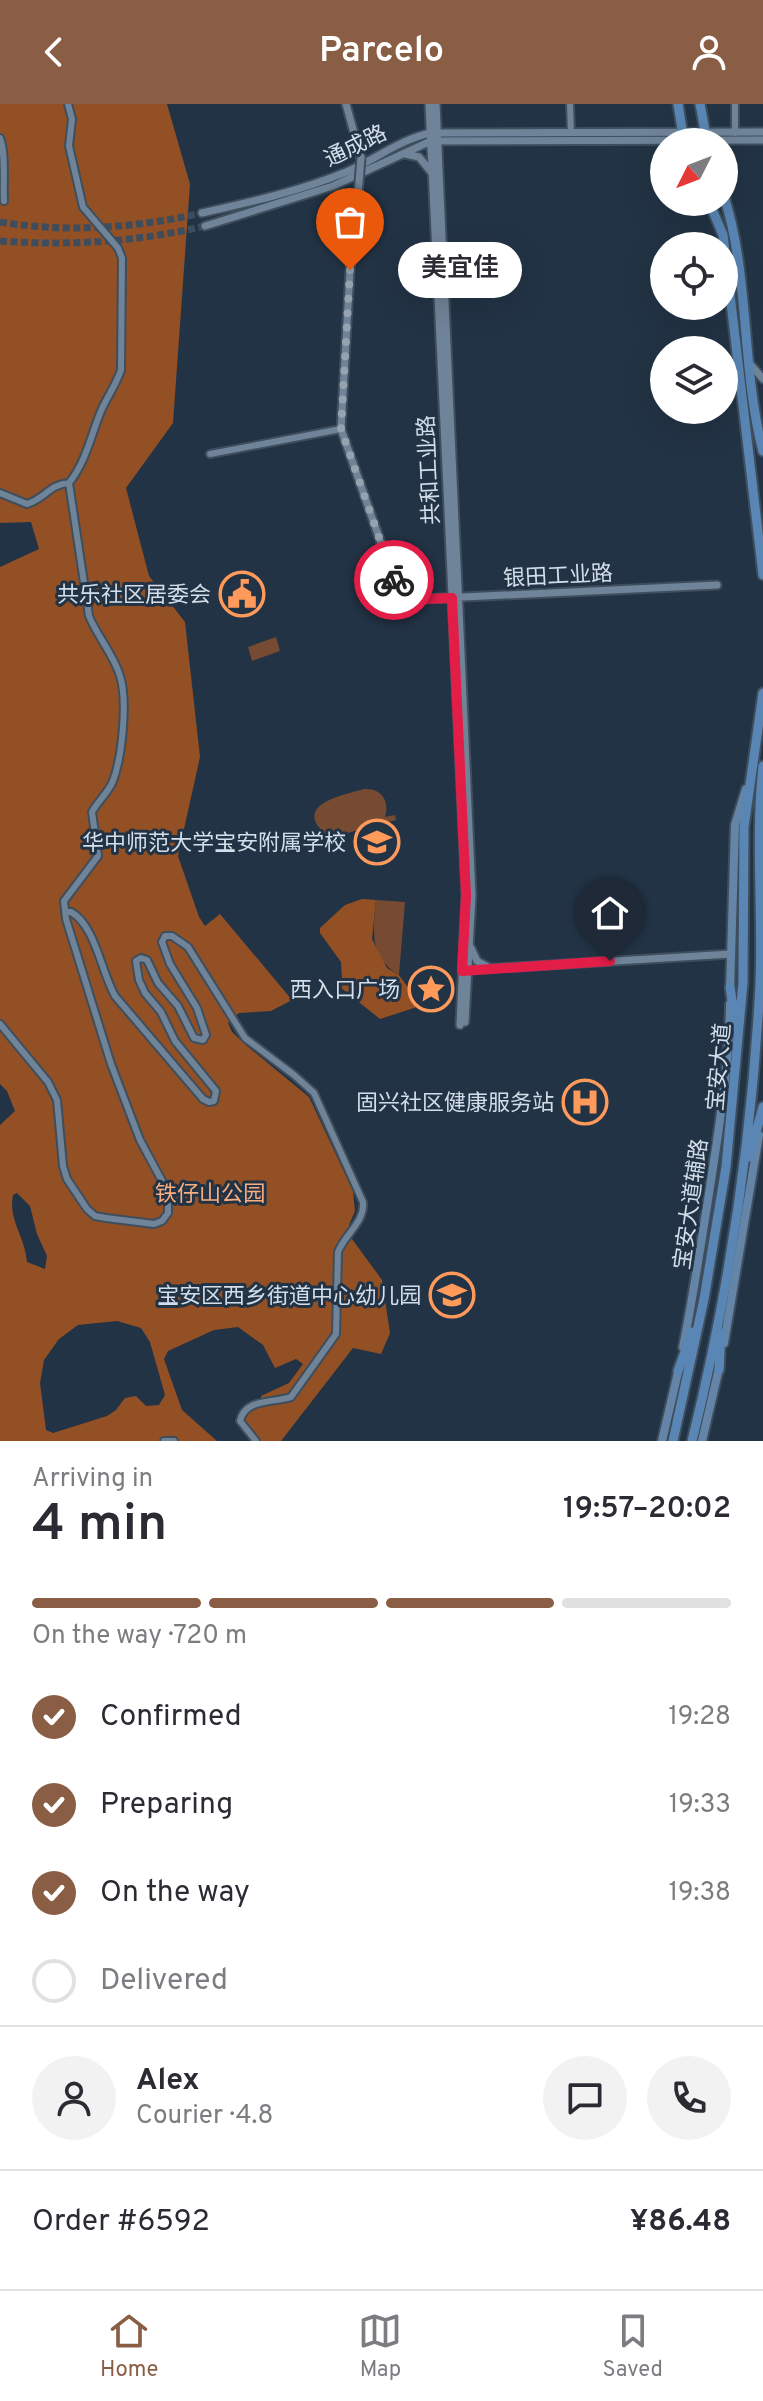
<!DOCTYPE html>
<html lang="en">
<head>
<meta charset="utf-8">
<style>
  body { margin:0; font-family:Overpass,"Noto Sans SC",sans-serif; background:#f2f2f3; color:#2b2b33; height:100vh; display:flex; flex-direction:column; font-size:30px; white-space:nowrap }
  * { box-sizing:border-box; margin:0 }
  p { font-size:26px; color:#7c7c81 }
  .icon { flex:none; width:44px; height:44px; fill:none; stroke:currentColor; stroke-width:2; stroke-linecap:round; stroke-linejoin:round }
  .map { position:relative; height:1337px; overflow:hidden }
  .panel { display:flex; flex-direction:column; background:#fff; flex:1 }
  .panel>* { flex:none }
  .needle { width:52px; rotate:228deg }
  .controls { position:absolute; left:650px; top:24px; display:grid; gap:16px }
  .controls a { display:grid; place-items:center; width:88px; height:88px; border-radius:50%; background:#fff; box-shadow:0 8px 32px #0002; font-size:40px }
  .pin { position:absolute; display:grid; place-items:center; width:68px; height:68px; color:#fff; margin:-82px -34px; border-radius:50% 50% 50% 0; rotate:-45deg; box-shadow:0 0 8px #0007 }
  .pin .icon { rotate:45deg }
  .courier { position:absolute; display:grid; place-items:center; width:80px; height:80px; margin:-40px; border:6px solid #e11d48; border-radius:50%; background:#fff; color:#222; box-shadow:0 2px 10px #0007 }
  .bubble { position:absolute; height:56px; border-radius:28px; background:#fff; box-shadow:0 8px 32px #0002; font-size:26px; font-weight:600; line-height:56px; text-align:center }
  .headline em { font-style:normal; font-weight:600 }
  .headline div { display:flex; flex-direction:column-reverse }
  .headline { display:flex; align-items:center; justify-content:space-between; height:136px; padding:0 32px }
  h1 { font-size:52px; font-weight:600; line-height:60px }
  .bar { display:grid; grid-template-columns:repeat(4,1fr); gap:12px 8px; align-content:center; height:96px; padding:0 32px }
  .bar i { height:10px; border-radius:6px; background:#e1e1e2 }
  .bar .active { background:#8a5d45 }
  .bar p { grid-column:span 4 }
  .line { display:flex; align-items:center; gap:20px; padding:0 32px; border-top:2px solid #e1e1e2 }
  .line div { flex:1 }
  .round { display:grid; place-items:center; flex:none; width:84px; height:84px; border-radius:42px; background:#f2f2f3 }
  ol { padding:0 32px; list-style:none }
  li { display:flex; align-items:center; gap:24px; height:88px }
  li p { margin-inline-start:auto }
  li .icon { padding:8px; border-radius:50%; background:#8a5d45; color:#fff; stroke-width:4 }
  li:last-child { color:#7c7c81 }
  li i { width:44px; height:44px; border:4px solid #e1e1e2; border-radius:50% }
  header { display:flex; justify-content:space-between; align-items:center; height:104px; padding:0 32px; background:#8a5d45; color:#fff; font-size:36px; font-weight:600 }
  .tabs { display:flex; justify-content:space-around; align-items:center; height:112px; border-top:2px solid #e1e1e2; background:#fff; font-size:22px; color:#7c7c81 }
  .tabs a { display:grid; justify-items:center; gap:4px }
  .tabs .active { color:#8a5d45 }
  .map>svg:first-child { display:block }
</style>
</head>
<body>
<header><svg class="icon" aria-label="back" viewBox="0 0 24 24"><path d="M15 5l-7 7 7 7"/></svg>Parcelo<svg class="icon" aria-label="person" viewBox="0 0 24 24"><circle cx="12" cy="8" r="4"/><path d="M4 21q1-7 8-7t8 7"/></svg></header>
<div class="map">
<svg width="763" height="1337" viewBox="0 0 763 1337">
  <rect width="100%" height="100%" fill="#223345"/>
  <!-- green -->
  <path fill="#764b32" d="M276 533 280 547 252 557 248 543Z
    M364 685C381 684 390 696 385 713L395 711 396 716 318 737 317 732 325 730C292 700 344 691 364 685Z
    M376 796 405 798 399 871C369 853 373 827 376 796Z"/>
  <!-- forest -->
  <path fill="#935024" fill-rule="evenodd" d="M0 0H167L190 80 173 319 126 384 149 472 185 518 200 653 178 752 199 813 205 822 220 810 292 896 271 907 239 909 228 919 232 928 247 942 309 993 353 1087 355 1107 349 1121 352 1135 382 1176 390 1229 381 1250 353 1244 281 1337H260L245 1316 249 1309 261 1302V1292L289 1279 303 1260 296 1255 275 1264 263 1241 238 1223 214 1226 168 1247 164 1255 182 1306 217 1337H0V1021L15 1007 7 987 0 980V463L39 445 31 418 0 419ZM17 1089 30 1102 37 1130 47 1152 45 1165 27 1158C25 1132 8 1116 13 1091ZM117 1217 141 1224 150 1238 165 1291 159 1301 146 1302 136 1292 125 1294 116 1306 107 1312 53 1329 46 1326 40 1279 44 1256 59 1235 78 1221Z
    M362 795 376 796 372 835 387 864 399 871 420 900 417 903 380 915 335 879 342 876 341 858 320 829V824L345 801Z"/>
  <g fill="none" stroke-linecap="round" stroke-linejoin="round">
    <!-- tertiary-tunnel -->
    <path stroke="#3d4d5e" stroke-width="7" stroke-dasharray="7 3.5" stroke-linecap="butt" d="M0 118C68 129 135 124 202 109
      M0 137C69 142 137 138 205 122"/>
    <!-- minor casing -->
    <g stroke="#3e4e5d" stroke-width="10">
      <path id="minor" d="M570 0 571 29
        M735 0V29
        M0 34C6 49 3 79 4 97
        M210 350 341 325
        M0 389 27 400C44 395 50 380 69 379 86 358 91 331 101 307 107 293 116 281 121 266L122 154 118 144 83 103 69 42 72 15 68 0
        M65 808H71C95 821 101 867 115 892L203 995 209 998 214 997 216 987 175 937 161 908 145 889 139 876 136 857 141 854 147 856 158 879 178 902 194 934 203 936 206 931 197 904 170 860 162 838 165 832H172L188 843 245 934 294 971 314 989 363 1098C365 1118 345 1130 338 1148L336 1230 291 1293C274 1299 245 1294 240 1317L256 1337
        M0 920 48 978 57 996 63 1062 67 1075 87 1105 95 1112 106 1114 154 1120 162 1117 168 1109V1094L162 1077 140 1036 111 960 66 815 64 797 98 752 92 708C98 697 108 689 113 677 122 653 128 597 120 572 114 551 97 532 89 512L69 379
        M164 1337H174"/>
    </g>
    <!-- tertiary casing -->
    <g stroke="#3e4e5d" stroke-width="11">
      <path id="tertiary" d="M346 0 361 54
        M429 0 466 791 460 921
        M436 0 472 791 465 918
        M405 50 419 53 432 69
        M357 103 350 166 341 325 401 496 717 481
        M202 109C251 98 300 87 346 68 375 56 399 36 430 29L763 28
        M205 122 333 82 431 37 763 36
        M751 261 763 275
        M471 844 477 857 488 863
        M466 866 731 850"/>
    </g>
    <!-- secondary casing -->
    <g stroke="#3e4e5d" stroke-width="12">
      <path id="secondary" d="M730 886 735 721 746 685
        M724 1239 759 1031
        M683 1243C693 1194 700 1145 708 1096 718 1031 729 966 730 900
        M662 1337 679 1264
        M702 1337 720 1260"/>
    </g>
    <!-- primary casing -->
    <g stroke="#3e4e5d" stroke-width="13">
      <path id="primary" d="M678 0 684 38
        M700 0 707 38
        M724 92C750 174 741 264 763 347
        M709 98 723 131 763 471
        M730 883 736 923
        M749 1053 763 1003
        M719 1266 721 1229
        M678 1267 692 1228
        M673 1337 704 1195 726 1063 743 879 744 723 763 589
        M692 1337C729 1188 752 1034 760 880 763 808 755 734 763 662"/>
    </g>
    <!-- minor -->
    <use href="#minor" stroke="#708499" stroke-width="6"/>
    <!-- tertiary -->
    <use href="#tertiary" stroke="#708499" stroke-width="7"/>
    <!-- secondary -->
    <use href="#secondary" stroke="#6485a7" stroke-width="8"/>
    <!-- primary -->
    <use href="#primary" stroke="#5986b5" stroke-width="9"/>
    <!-- tertiary-bridge casing -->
    <g stroke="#3e4e5d" stroke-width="11" stroke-linecap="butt">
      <path id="tertiary-bridge" d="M357 103 361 54"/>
    </g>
    <!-- tertiary-bridge -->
    <use href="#tertiary-bridge" stroke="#708499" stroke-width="7"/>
  </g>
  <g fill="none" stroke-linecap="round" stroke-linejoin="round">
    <!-- done -->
    <path stroke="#95a2b0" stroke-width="8" stroke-dasharray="0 14.4" d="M350 166 341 325 394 476"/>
    <!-- route -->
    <path stroke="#e11d48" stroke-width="10" d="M394 476 401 496 452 494 466 791 462 867 610 857"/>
  </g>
  <!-- icons -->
  <defs>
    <g id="civic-ring" transform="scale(2.3)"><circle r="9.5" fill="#223345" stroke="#ff9a5b" stroke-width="1.5"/><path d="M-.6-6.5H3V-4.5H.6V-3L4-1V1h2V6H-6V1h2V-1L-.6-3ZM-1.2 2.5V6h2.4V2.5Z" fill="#ff9a5b"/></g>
    <g id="school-ring" transform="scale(2.3)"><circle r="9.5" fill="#223345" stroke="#ff9a5b" stroke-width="1.5"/><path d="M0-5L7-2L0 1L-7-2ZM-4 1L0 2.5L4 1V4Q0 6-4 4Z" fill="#ff9a5b"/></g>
    <g id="sight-ring" transform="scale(2.3)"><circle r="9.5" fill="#223345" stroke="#ff9a5b" stroke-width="1.5"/><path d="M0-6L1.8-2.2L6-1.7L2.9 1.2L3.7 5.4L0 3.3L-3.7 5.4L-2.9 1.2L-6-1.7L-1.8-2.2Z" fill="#ff9a5b"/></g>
    <g id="hospital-ring" transform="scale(2.3)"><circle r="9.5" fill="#223345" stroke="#ff9a5b" stroke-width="1.5"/><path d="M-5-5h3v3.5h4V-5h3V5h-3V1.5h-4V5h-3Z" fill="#ff9a5b"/></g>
  </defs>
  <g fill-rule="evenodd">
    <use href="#civic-ring" x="242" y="490"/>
    <use href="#school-ring" x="377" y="738"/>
    <use href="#sight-ring" x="431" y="885"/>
    <use href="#hospital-ring" x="585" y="998"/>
    <use href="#school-ring" x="452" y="1191"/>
  </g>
  <g text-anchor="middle" stroke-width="6" stroke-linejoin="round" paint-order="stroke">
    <!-- street labels -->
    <g font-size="22" fill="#d3deea" stroke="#223345">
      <text transform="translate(355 41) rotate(-26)" y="8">通成路</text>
      <text transform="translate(428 366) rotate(-93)" y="8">共和工业路</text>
      <text transform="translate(558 471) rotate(-3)" y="8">银田工业路</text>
      <text transform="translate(718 963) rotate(-85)" y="8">宝安大道</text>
      <text transform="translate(690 1100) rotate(-82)" y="8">宝安大道辅路</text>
    </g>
    <!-- poi labels -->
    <g font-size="22" fill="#d3deea" stroke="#223345" text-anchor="end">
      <text x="211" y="498">共乐社区居委会</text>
      <text x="346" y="746">华中师范大学宝安附属学校</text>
      <text x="400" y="893">西入口广场</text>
      <text x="554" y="1006">固兴社区健康服务站</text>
      <text x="421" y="1199">宝安区西乡街道中心幼儿园</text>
    </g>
    <!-- park labels -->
    <g font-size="22" fill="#faad7f" stroke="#223345">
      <text x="210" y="1097">铁仔山公园</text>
    </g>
  </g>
</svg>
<div class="controls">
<a><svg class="needle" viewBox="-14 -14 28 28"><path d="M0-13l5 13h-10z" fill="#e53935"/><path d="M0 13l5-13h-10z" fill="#7c7c81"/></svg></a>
<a><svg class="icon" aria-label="locate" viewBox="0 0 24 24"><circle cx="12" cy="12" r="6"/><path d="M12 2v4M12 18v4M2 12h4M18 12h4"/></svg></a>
<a><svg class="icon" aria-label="layers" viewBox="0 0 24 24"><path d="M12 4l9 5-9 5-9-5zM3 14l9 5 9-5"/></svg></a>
</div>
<div class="pin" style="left:350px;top:166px;background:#ea580c"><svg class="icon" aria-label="bag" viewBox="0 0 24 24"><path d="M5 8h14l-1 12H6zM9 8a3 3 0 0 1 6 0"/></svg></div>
<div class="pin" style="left:610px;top:857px;background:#1f2937"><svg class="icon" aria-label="home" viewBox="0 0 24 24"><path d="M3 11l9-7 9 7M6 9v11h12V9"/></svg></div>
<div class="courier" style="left:394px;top:476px"><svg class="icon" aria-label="bike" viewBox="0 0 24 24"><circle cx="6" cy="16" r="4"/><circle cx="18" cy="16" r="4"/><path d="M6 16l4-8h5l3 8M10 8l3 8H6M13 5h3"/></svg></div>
<div class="bubble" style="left:398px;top:138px;width:124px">美宜佳</div>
</div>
<section class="panel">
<div class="headline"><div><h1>4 min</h1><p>Arriving in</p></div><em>19:57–20:02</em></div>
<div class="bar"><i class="active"></i><i class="active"></i><i class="active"></i><i></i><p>On the way · 720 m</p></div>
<ol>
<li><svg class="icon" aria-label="check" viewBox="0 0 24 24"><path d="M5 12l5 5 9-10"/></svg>Confirmed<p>19:28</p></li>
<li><svg class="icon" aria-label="check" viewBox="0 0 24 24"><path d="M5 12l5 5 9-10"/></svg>Preparing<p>19:33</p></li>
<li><svg class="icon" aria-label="check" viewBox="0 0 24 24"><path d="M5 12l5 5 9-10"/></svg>On the way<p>19:38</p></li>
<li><i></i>Delivered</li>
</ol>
<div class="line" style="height:144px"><a class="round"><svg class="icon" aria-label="person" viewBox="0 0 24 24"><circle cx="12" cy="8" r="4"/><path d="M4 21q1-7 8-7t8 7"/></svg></a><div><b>Alex</b><p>Courier · 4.8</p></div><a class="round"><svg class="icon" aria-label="chat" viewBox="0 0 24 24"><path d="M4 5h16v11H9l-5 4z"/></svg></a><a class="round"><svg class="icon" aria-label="phone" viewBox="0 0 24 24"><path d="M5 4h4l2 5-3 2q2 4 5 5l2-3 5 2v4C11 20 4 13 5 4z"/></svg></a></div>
<div class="line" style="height:104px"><div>Order #6592</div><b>¥86.48</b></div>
</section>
<nav class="tabs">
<a class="active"><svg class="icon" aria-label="home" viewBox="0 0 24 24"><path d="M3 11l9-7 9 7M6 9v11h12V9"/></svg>Home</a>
<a><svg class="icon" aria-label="map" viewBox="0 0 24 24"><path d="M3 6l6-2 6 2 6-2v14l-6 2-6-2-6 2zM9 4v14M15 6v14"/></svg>Map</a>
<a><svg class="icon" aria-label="saved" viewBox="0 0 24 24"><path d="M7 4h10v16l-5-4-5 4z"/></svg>Saved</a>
</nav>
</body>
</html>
